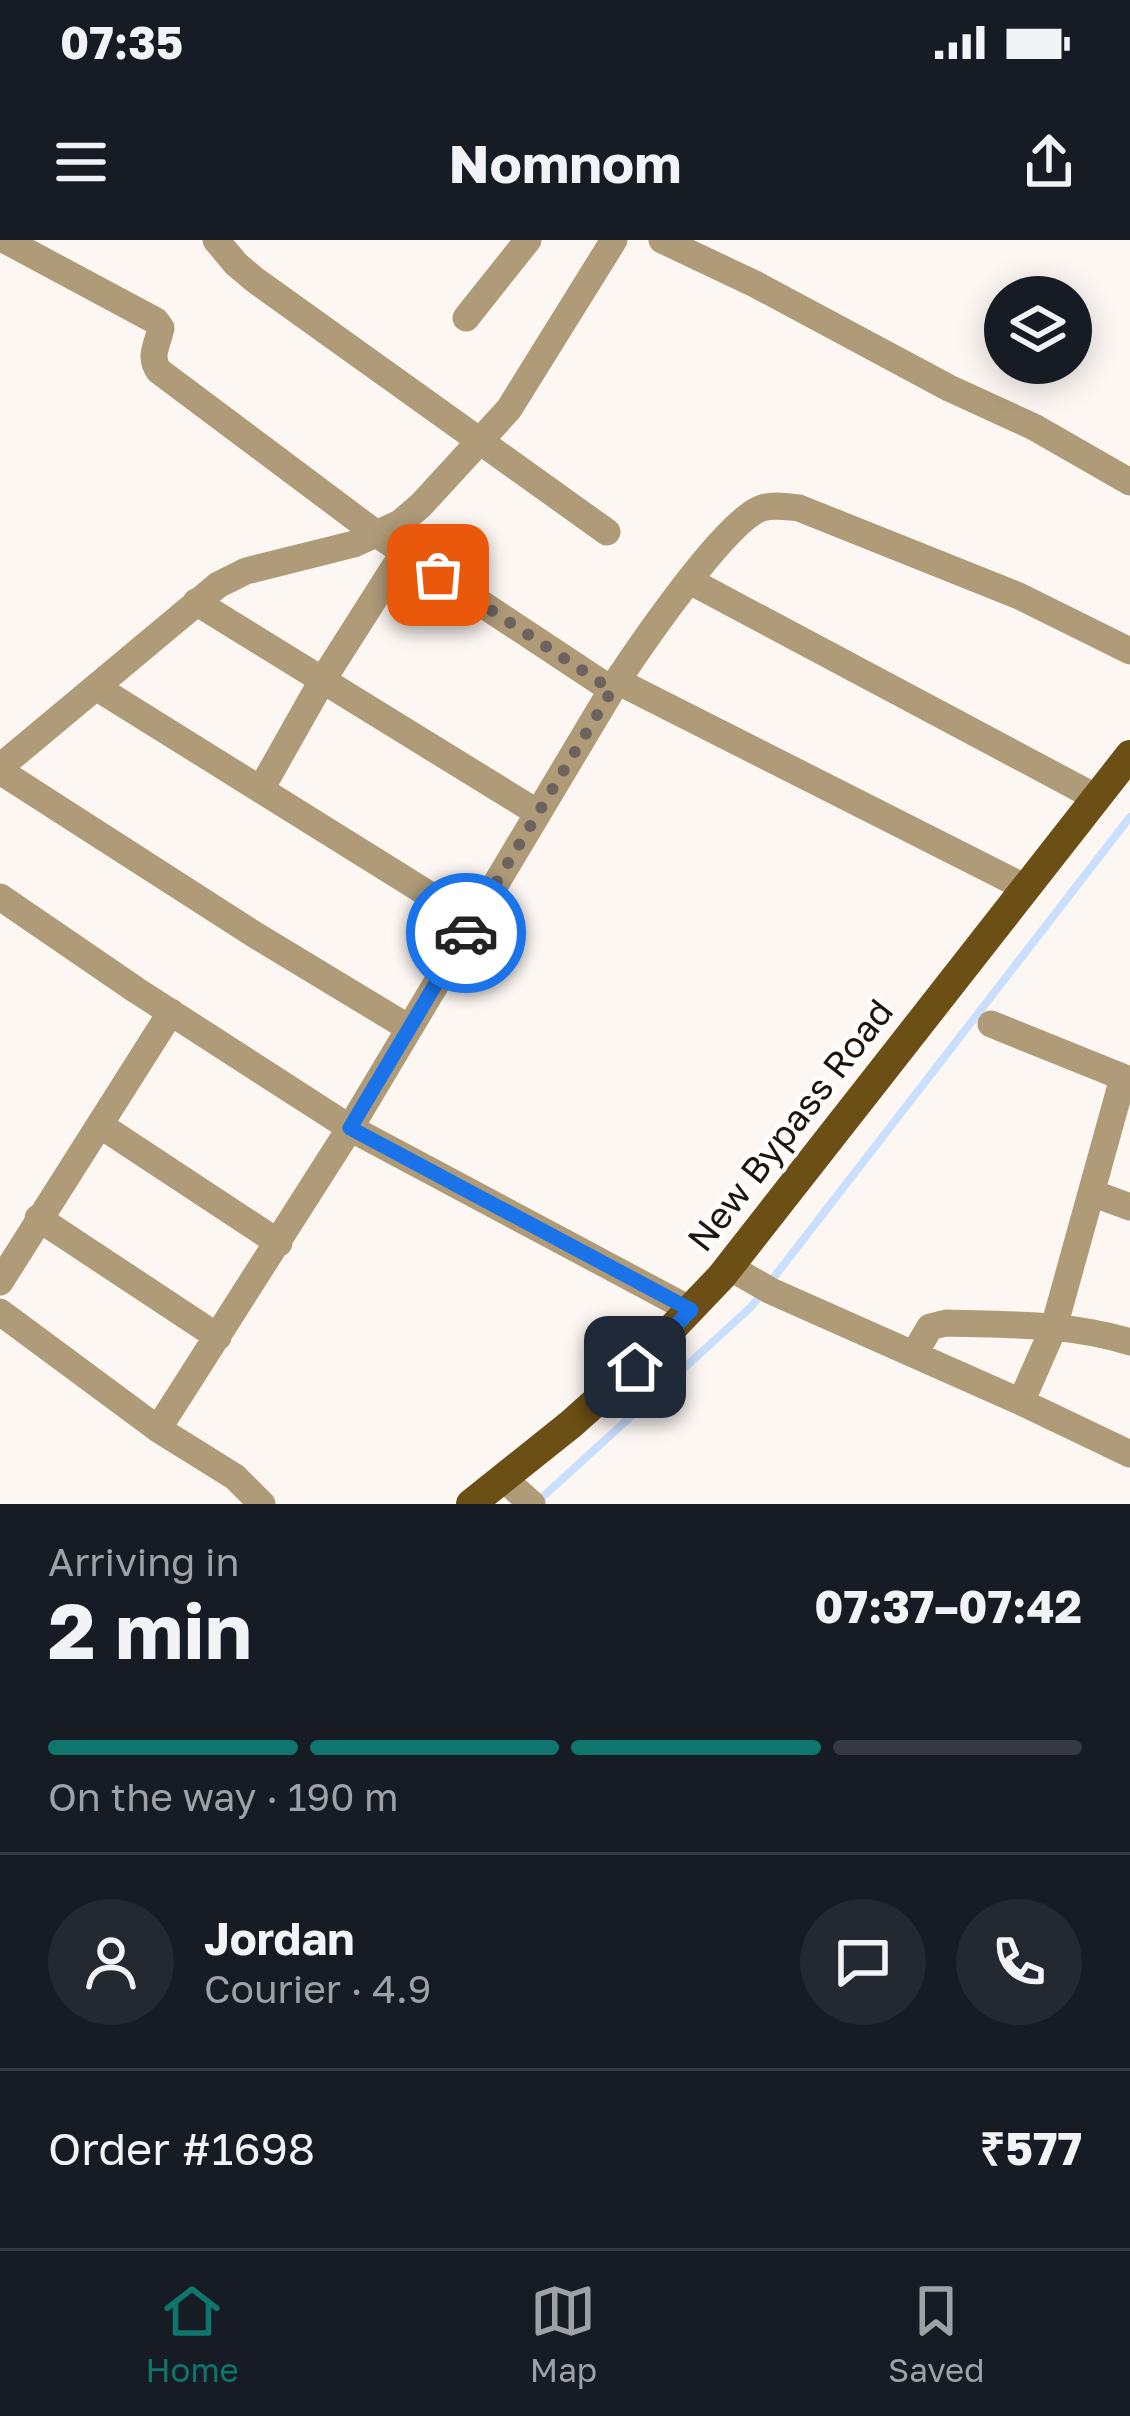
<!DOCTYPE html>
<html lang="en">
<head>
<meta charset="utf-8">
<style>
  body { margin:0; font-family:"Golos Text",sans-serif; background:#242831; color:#f1f3f6; height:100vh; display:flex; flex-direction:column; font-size:45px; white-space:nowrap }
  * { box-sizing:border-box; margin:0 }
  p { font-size:39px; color:#9ea1a6 }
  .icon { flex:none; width:66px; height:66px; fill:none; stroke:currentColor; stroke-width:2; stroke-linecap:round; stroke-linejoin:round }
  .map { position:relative; height:1264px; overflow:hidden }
  .details { display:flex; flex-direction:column; background:#171b24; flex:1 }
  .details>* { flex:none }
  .controls { position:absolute; left:984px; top:36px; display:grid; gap:24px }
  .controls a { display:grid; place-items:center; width:108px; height:108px; border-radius:50%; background:#171b24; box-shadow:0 6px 30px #0003; font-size:60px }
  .pin { position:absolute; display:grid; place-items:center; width:102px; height:102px; color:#fff; margin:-51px; border-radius:24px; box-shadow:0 6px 18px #0006 }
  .courier { position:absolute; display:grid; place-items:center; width:120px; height:120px; margin:-60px; border:9px solid #1a73e8; border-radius:50%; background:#fff; color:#222; box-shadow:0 3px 15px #0007 }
  .headline em { font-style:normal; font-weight:700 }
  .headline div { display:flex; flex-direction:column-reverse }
  .headline { display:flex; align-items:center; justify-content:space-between; height:204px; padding:0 48px }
  h1 { font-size:78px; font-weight:700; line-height:90px }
  .bar { display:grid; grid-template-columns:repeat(4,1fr); gap:18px 12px; align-content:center; height:144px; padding:0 48px }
  .bar i { height:15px; border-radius:9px; background:#363941 }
  .bar .on { background:#0f766e }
  .bar p { grid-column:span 4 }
  .line { display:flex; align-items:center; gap:30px; padding:0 48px; border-top:3px solid #363941 }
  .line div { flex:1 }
  .round { display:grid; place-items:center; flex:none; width:126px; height:126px; border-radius:63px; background:#242831 }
  .status { display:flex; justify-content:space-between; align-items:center; height:84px; padding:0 60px; background:#171b24; direction:ltr }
  .status svg { height:33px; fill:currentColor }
  header { display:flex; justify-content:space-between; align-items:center; height:156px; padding:0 48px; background:#171b24; font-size:54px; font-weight:700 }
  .dock { display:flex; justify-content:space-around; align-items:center; height:168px; border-top:3px solid #363941; background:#171b24; font-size:33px; color:#9ea1a6 }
  .dock a { display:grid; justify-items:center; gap:6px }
  .dock .on { color:#0f766e }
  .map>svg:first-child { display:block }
</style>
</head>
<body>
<div class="status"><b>07:35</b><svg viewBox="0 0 49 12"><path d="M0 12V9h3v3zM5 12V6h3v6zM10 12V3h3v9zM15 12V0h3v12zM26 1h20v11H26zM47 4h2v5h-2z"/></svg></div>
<header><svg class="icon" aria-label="menu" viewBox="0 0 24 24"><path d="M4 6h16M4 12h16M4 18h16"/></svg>Nomnom<svg class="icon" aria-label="share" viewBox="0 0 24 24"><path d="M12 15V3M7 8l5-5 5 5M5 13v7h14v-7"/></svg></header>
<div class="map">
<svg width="1130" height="1264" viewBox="0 0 1130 1264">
  <rect width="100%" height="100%" fill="#fdf7f3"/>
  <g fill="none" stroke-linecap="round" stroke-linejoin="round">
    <!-- stream -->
    <path stroke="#cadffe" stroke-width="8" d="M771 1041 1130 577
      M536 1263 751 1067 762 1053"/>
    <!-- minor -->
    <path stroke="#af9b78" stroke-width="27" d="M5 0 156 81 161 88C158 104 148 116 159 131L378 295 612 450
      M216 0 236 24 255 40 607 292
      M662 0 755 44 949 148 1034 187 1130 242
      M466 78 528 0
      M690 341 1097 558
      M196 362 538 573
      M617 441 1026 648
      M96 447 473 682
      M0 527 218 345 246 331 354 304 400 283 421 265 509 169 614 0
      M0 531 252 693 409 788
      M261 549 322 441 404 312
      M0 657 136 750 350 888 691 1070
      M991 784 1130 840
      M100 885 279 1003
      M1092 953 1130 967
      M38 978 218 1097
      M729 1027 771 1051 1021 1162 1130 1214
      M0 1042 171 772
      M0 1072 158 1189 235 1237 262 1264
      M914 1114 930 1087 946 1083C1008 1085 1071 1083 1130 1102
      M1021 1162 1054 1087 1123 838
      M158 1189 350 888 617 441C641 405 726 280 762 268 774 264 787 267 799 268L1019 356 1130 411
      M503 1238 532 1264"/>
    <!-- major -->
    <path stroke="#6b4f14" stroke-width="30" d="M471 1264 571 1184 635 1127 721 1037 1130 515"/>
  </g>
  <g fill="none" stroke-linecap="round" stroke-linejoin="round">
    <!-- done -->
    <path stroke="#6c635e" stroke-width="12" stroke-dasharray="0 21.6" d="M438 335 612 450 466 693"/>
    <!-- route -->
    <path stroke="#1a73e8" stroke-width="15" d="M466 693 350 888 691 1070 635 1127"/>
  </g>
  <g text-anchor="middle" stroke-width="9" stroke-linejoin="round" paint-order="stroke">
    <!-- street labels -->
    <g font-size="36" fill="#1e140e" stroke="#fff">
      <text transform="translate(790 885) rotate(-52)" y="13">New Bypass Road</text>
    </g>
  </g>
</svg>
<div class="controls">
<a><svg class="icon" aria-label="layers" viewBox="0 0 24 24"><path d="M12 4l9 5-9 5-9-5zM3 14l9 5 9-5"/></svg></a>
</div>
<div class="pin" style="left:438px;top:335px;background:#ea580c"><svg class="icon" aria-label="bag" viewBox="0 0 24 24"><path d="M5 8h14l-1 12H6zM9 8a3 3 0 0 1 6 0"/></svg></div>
<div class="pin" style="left:635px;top:1127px;background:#1f2937"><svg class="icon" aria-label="home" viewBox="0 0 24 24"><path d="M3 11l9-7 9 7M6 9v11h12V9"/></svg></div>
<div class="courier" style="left:466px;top:693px"><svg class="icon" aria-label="car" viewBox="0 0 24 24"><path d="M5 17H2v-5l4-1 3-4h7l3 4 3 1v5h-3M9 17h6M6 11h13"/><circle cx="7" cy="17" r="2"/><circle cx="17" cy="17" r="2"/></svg></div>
</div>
<section class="details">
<div class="headline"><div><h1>2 min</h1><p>Arriving in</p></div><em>07:37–07:42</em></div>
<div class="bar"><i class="on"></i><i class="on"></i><i class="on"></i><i></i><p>On the way · 190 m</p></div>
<div class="line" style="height:216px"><a class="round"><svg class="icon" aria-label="person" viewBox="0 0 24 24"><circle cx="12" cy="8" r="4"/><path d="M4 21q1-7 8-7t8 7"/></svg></a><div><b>Jordan</b><p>Courier · 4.9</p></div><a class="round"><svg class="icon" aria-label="chat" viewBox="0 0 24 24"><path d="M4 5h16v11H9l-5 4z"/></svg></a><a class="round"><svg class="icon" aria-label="phone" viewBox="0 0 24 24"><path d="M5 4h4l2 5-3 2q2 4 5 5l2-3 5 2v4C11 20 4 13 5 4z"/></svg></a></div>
<div class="line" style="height:156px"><div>Order #1698</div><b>₹577</b></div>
</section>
<nav class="dock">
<a class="on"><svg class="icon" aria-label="home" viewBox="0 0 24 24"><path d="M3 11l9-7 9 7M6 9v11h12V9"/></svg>Home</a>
<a><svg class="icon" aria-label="map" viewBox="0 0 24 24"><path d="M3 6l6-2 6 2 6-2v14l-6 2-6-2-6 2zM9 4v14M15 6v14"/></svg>Map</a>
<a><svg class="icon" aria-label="saved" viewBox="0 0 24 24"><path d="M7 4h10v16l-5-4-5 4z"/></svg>Saved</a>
</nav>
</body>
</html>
